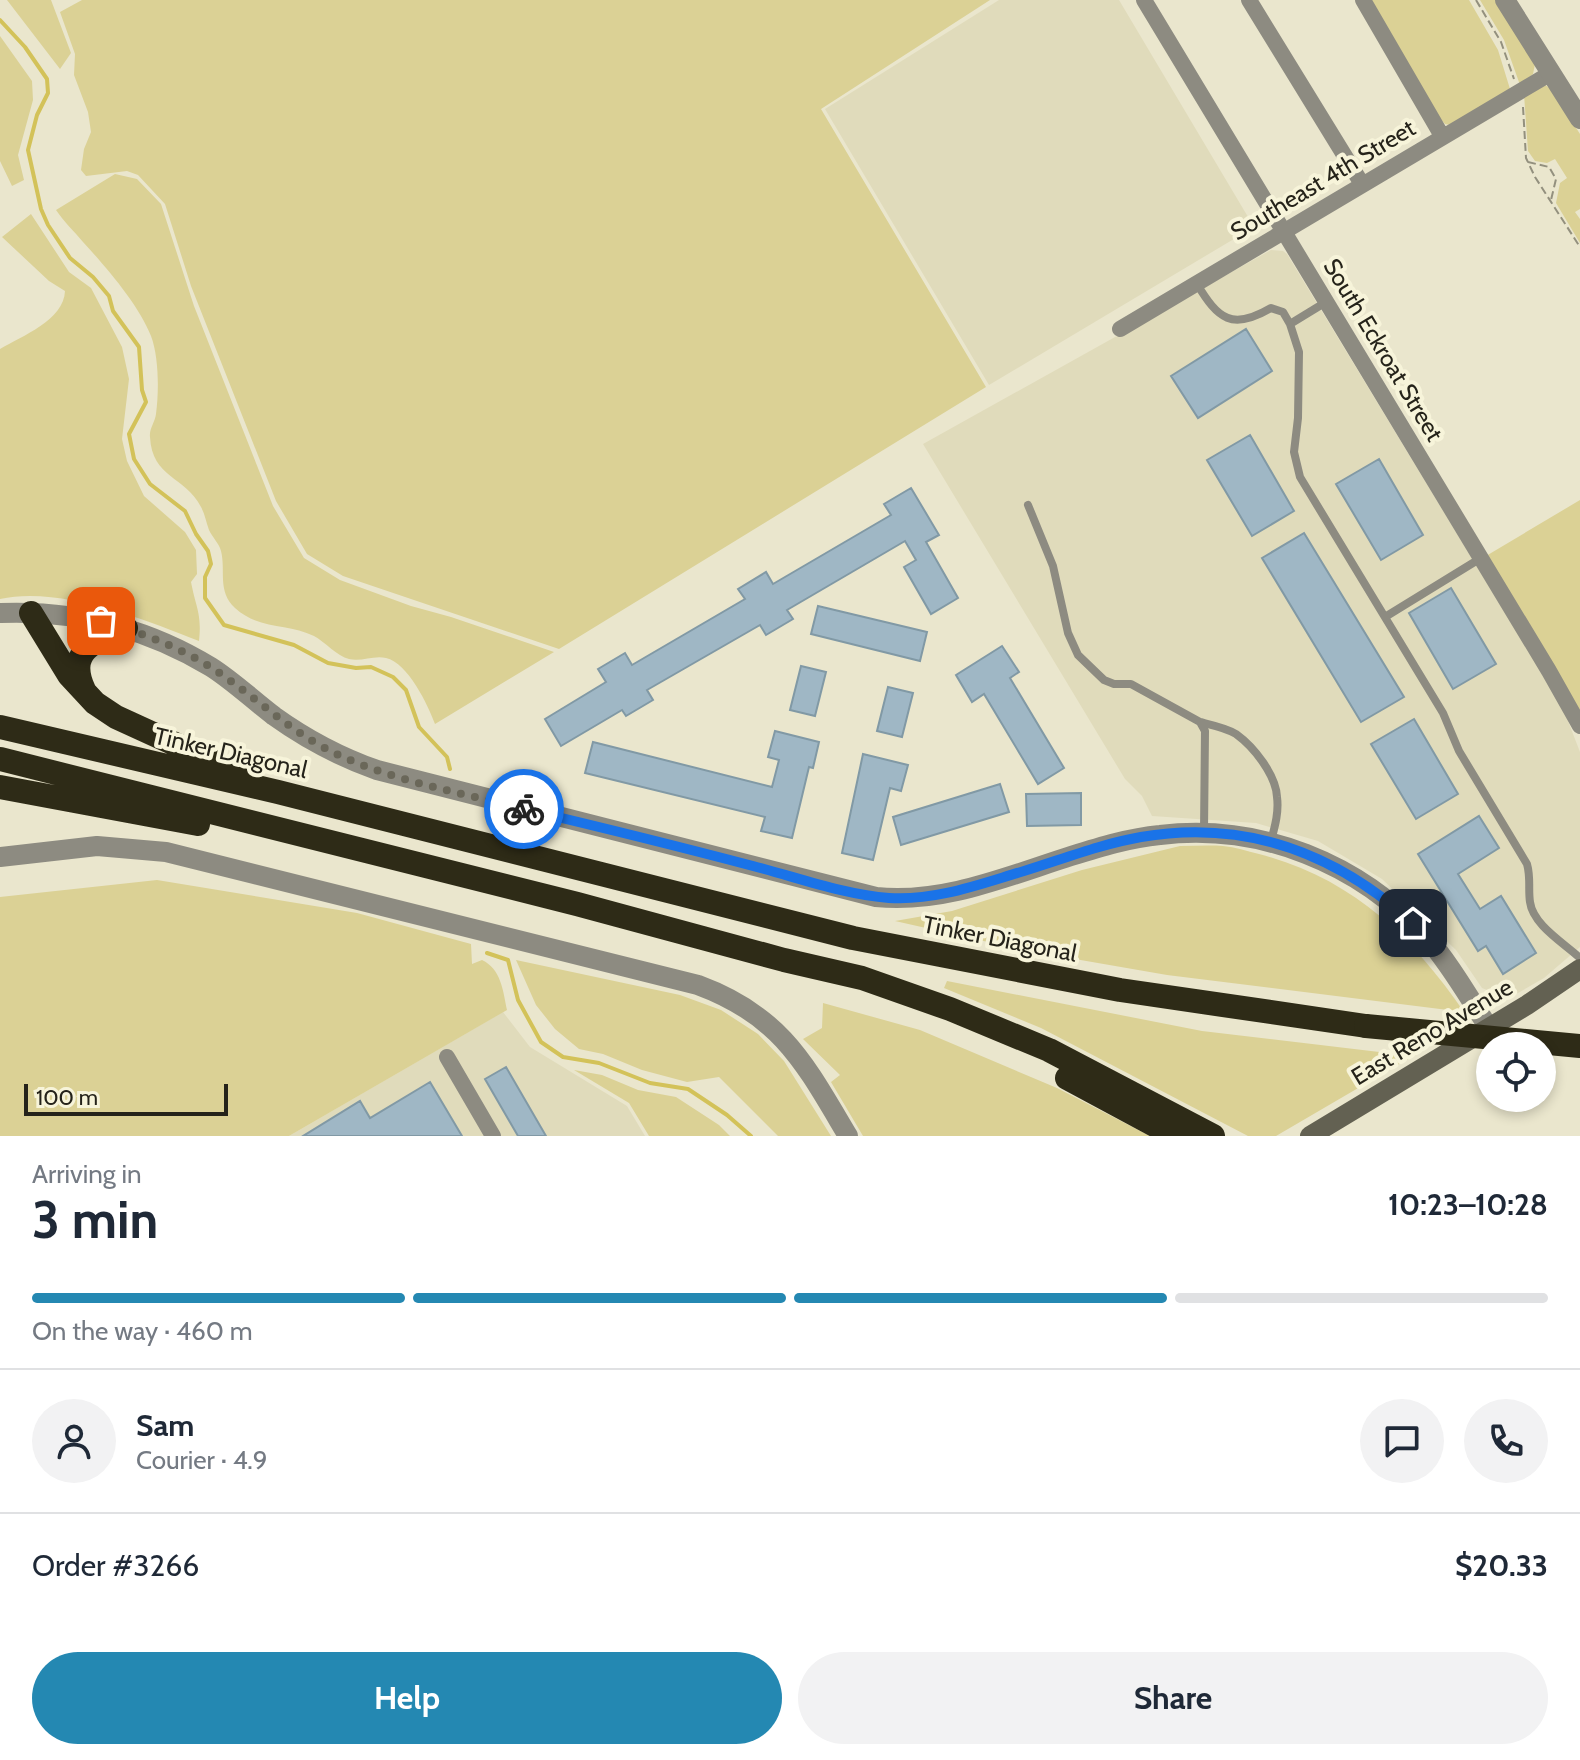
<!DOCTYPE html>
<html lang="en">
<head>
<meta charset="utf-8">
<style>
  body { margin:0; font-family:Cabin,sans-serif; background:#f2f2f3; color:#1f2937; height:100vh; display:flex; flex-direction:column; font-size:30px; white-space:nowrap }
  * { box-sizing:border-box; margin:0 }
  p { font-size:26px; color:#747a83 }
  .icon { flex:none; width:44px; height:44px; fill:none; stroke:currentColor; stroke-width:2; stroke-linecap:round; stroke-linejoin:round }
  .map { position:relative; height:1136px; overflow:hidden }
  .details { display:flex; flex-direction:column; background:#fff; flex:1 }
  .details>* { flex:none }
  .fabs { position:absolute; left:1476px; top:1032px; display:grid; gap:16px }
  .fabs a { display:grid; place-items:center; width:80px; height:80px; border-radius:50%; background:#fff; box-shadow:0 4px 12px #0003; font-size:40px }
  .scale { position:absolute; left:24px; bottom:20px; width:204px; box-sizing:border-box; padding-left:8px; border:4px solid #25231a; border-top:0; font-size:22px; line-height:28px; white-space:nowrap; color:#25231a; -webkit-text-stroke:6px #f7f4da; paint-order:stroke }
  .pin { position:absolute; display:grid; place-items:center; width:68px; height:68px; color:#fff; margin:-34px; border-radius:16px; box-shadow:0 4px 12px #0006 }
  .courier { position:absolute; display:grid; place-items:center; width:80px; height:80px; margin:-40px; border:6px solid #1a73e8; border-radius:50%; background:#fff; color:#222; box-shadow:0 2px 10px #0007 }
  .headline em { font-style:normal; font-weight:800 }
  .headline div { display:flex; flex-direction:column-reverse }
  .headline { display:flex; align-items:center; justify-content:space-between; height:136px; padding:0 32px }
  h1 { font-size:52px; font-weight:800; line-height:60px }
  .bar { display:grid; grid-template-columns:repeat(4,1fr); gap:12px 8px; align-content:center; height:96px; padding:0 32px }
  .bar i { height:10px; border-radius:6px; background:#e0e1e3 }
  .bar .active { background:#2488b2 }
  .bar p { grid-column:span 4 }
  .line { display:flex; align-items:center; gap:20px; padding:0 32px; border-top:2px solid #e0e1e3 }
  .line div { flex:1 }
  .round { display:grid; place-items:center; flex:none; width:84px; height:84px; border-radius:42px; background:#f2f2f3 }
  .cta { display:flex; gap:16px; margin-top:auto; padding:16px 32px }
  .cta a { flex:1; height:92px; border-radius:48px; background:#2488b2; color:#fff; font-size:32px; font-weight:800; line-height:92px; text-align:center }
  .cta a+a { background:#f2f2f3; color:#1f2937 }
  .map>svg:first-child { display:block }
</style>
</head>
<body>
<div class="map">
<svg width="1580" height="1136" viewBox="0 0 1580 1136">
  <rect width="100%" height="100%" fill="#eae6cd"/>
  <!-- built -->
  <path fill="#e0dbbb" d="M999 0H1119L1254 227 989 385 825 109Z
    M1271 250 1283 251 1287 254 1563 708 1580 752V947L1544 978 1518 993 1502 996 1482 988 1456 950 1382 879 1318 841 1256 823 1152 816 1142 796 1125 779 923 444Z
    M503 1012 530 1047 627 1106 645 1136H289Z"/>
  <!-- green -->
  <path fill="#dbd195" d="M7 0H51L71 53 60 69Z
    M82 0H990L821 109 986 387 559 649 343 576 307 554 276 501 191 286 165 204 138 175 127 171 86 176 81 170 84 149 91 132 88 112 74 75 75 54 60 12Z
    M1370 0H1469L1498 50 1510 89 1450 125 1445 124 1435 113Z
    M1480 0H1497L1535 64 1533 74 1520 85 1504 40Z
    M0 36 32 81 33 100 18 155 24 180 12 186 0 161Z
    M1545 85 1551 89 1580 134V209L1575 212 1580 219V243L1556 203 1560 183 1567 178 1555 159 1547 163 1535 161 1528 151 1524 94Z
    M115 174 137 179 161 204 194 306 273 506 304 558 340 580 411 606 451 617 554 652 435 724C428 705 408 663 386 658 374 655 361 662 349 659 337 656 325 642 314 636 288 623 259 630 235 608 217 591 226 571 221 551 219 543 212 537 209 530 206 522 205 514 201 507 185 476 152 478 150 437 149 429 155 422 156 414 159 392 159 357 151 336 139 305 106 267 83 242 74 231 64 222 56 210Z
    M31 214 69 272 91 288 122 347 129 379 122 439 127 461 144 496 185 532 196 550 197 574 191 582C196 608 202 614 199 641 143 619 60 586 0 599V349C22 336 64 320 65 291L49 281 2 237Z
    M1580 500V712L1486 556Z
    M1180 846C1194 846 1209 845 1223 846 1235 847 1247 851 1259 854 1351 878 1411 935 1464 1012L1167 975 1023 950 895 921 952 911 1082 870Z
    M157 880 357 913 471 944 472 964 482 960C501 969 503 990 507 1010L289 1136H0V897Z
    M516 960 680 995 721 1010 758 1034 784 1061 831 1136H778L719 1077 687 1082 642 1070 603 1054 579 1049 555 1029 536 1005Z
    M947 981 1202 1031 1413 1056 1276 1136H1248L1041 1028 944 988Z
    M823 1003 920 1030 1057 1088 1150 1136H863L831 1082 840 1075 803 1039 822 1028Z
    M574 1070 602 1075 638 1090 676 1097 719 1125 730 1136H649L629 1103Z"/>
  <g fill="none" stroke-linecap="round" stroke-linejoin="round">
    <!-- stream -->
    <path stroke="#d3c259" stroke-width="4" d="M0 20 25 47 47 79 48 93 37 115 28 150 41 209 48 225 70 258 93 277 109 296 113 311 139 347 142 390 146 402 129 434 134 459 150 484 185 511 196 534 208 551 211 564 205 577V598L224 625 294 645 328 663 356 668 371 667 393 677 406 690 419 727 447 757 450 769
      M487 953 508 960 518 1000 541 1042 563 1057 599 1063 650 1083 688 1089 727 1115 751 1136"/>
  </g>
  <!-- building -->
  <path fill="#9fb7c5" stroke="#8199a5" stroke-width="2" d="M1246 329 1272 371 1198 418 1171 376Z
    M1250 435 1294 511 1252 536 1207 460Z
    M1379 459 1423 535 1381 560 1336 484Z
    M911 488 939 535 926 542 958 598 931 614 904 567 916 560 905 541 787 610 793 619 766 635 760 625 647 690 653 700 626 716 622 710 561 746 545 719 606 682 598 669 625 653 632 665 745 599 738 589 766 572 773 584 891 515 884 504Z
    M1304 533 1404 697 1361 722 1262 558Z
    M1451 588 1496 664 1453 689 1409 613Z
    M818 606 927 632 920 661 811 634Z
    M1002 646 1019 672 1010 678 1064 768 1038 784 984 694 972 702 956 675Z
    M801 666 826 672 815 716 790 710Z
    M888 687 913 693 902 737 877 731Z
    M1414 719 1458 794 1416 819 1371 744Z
    M775 731 819 742 813 768 809 767 792 838 761 831 765 817 585 773 593 742 772 787 779 760 768 757Z
    M863 754 908 765 901 791 890 788 873 860 842 853Z
    M1000 784 1009 812 901 845 893 817Z
    M1081 793V825L1027 826 1026 794Z
    M1479 816 1499 848 1458 874 1480 909 1501 896 1536 953 1503 974 1486 946 1478 951 1418 854Z
    M506 1067 546 1136H518L485 1079Z
    M430 1082 462 1136H303L360 1101 370 1118Z"/>
  <g fill="none" stroke-linecap="round" stroke-linejoin="round">
    <!-- path -->
    <path stroke="#93907e" stroke-width="2" stroke-dasharray="8 4" stroke-linecap="butt" d="M1476 0 1501 42 1514 79
      M1523 107 1526 158 1535 177 1580 247
      M1528 162 1549 167 1556 179 1551 200"/>
    <!-- service -->
    <path stroke="#8d8b81" stroke-width="8" d="M1197 284C1218 319 1232 331 1271 308L1283 312 1290 324 1299 352 1298 418 1294 452 1300 477 1443 713 1459 751 1527 864C1531 878 1528 889 1530 902 1533 925 1564 943 1580 958
      M1290 324 1326 302
      M1028 505 1053 566 1068 633 1078 655 1104 680 1114 684H1131L1200 722 1205 731 1204 832
      M1385 617 1481 558
      M1200 722C1212 725 1227 728 1236 734 1254 747 1276 775 1277 797 1279 812 1275 826 1271 841"/>
    <!-- minor -->
    <path stroke="#8d8b81" stroke-width="16" d="M1144 0 1549 671 1580 726
      M1249 0 1362 184
      M1363 0 1442 136
      M1120 329 1551 73
      M447 1057 493 1136"/>
    <!-- tertiary -->
    <path stroke="#8d8b81" stroke-width="20" d="M1505 0 1580 119
      M0 613C75 610 147 628 211 667 233 681 253 700 274 716 306 739 340 757 377 770L876 897C943 904 1008 876 1071 856 1100 847 1129 838 1160 835 1260 823 1360 863 1427 938 1451 965 1469 998 1489 1028
      M0 857 97 846 166 852 698 985C782 1016 805 1064 848 1136"/>
    <!-- secondary -->
    <path stroke="#636152" stroke-width="20" d="M1310 1136 1527 1005 1580 969"/>
    <!-- motorway -->
    <path stroke="#2e2b17" stroke-width="24" d="M31 613 69 675 95 703 116 717 236 772
      M84 690C66 651 94 641 126 628
      M0 727 278 792 853 938 1120 990 1366 1026
      M0 759 577 904 784 960 862 978 950 1009 1049 1050 1213 1136
      M0 787 198 824
      M1067 1078 1175 1136"/>
    <!-- motorway-bridge -->
    <path stroke="#2e2b17" stroke-width="24" d="M1366 1026 1580 1046"/>
  </g>
  <g fill="none" stroke-linecap="round" stroke-linejoin="round">
    <!-- done -->
    <path stroke="#6a6759" stroke-width="8" stroke-dasharray="0 14.4" d="M101 621C146 634 190 651 228 679 259 701 287 727 321 746 383 780 456 791 524 809"/>
    <!-- route -->
    <path stroke="#1a73e8" stroke-width="10" d="M524 809C600 827 677 846 753 866 796 877 845 895 889 898 936 901 980 884 1024 871 1063 859 1101 844 1141 837 1245 819 1336 853 1413 923"/>
  </g>
  <g text-anchor="middle" stroke-width="8" stroke-linejoin="round" paint-order="stroke">
    <!-- street labels -->
    <g font-size="24" fill="#25231a" stroke="#f7f4da">
      <text transform="translate(1323 180) rotate(-31)" y="8">Southeast 4th Street</text>
      <text transform="translate(1383 350) rotate(59)" y="8">South Eckroat Street</text>
      <text transform="translate(231 753) rotate(13)" y="8">Tinker Diagonal</text>
      <text transform="translate(1000 939) rotate(11)" y="8">Tinker Diagonal</text>
      <text transform="translate(1432 1032) rotate(-31)" y="8">East Reno Avenue</text>
    </g>
  </g>
</svg>
<div class="fabs">
<a><svg class="icon" aria-label="locate" viewBox="0 0 24 24"><circle cx="12" cy="12" r="6"/><path d="M12 2v4M12 18v4M2 12h4M18 12h4"/></svg></a>
</div>
<div class="scale">100 m</div>
<div class="pin" style="left:101px;top:621px;background:#ea580c"><svg class="icon" aria-label="bag" viewBox="0 0 24 24"><path d="M5 8h14l-1 12H6zM9 8a3 3 0 0 1 6 0"/></svg></div>
<div class="pin" style="left:1413px;top:923px;background:#1f2937"><svg class="icon" aria-label="home" viewBox="0 0 24 24"><path d="M3 11l9-7 9 7M6 9v11h12V9"/></svg></div>
<div class="courier" style="left:524px;top:809px"><svg class="icon" aria-label="bike" viewBox="0 0 24 24"><circle cx="6" cy="16" r="4"/><circle cx="18" cy="16" r="4"/><path d="M6 16l4-8h5l3 8M10 8l3 8H6M13 5h3"/></svg></div>
</div>
<section class="details">
<div class="headline"><div><h1>3 min</h1><p>Arriving in</p></div><em>10:23–10:28</em></div>
<div class="bar"><i class="active"></i><i class="active"></i><i class="active"></i><i></i><p>On the way · 460 m</p></div>
<div class="line" style="height:144px"><a class="round"><svg class="icon" aria-label="person" viewBox="0 0 24 24"><circle cx="12" cy="8" r="4"/><path d="M4 21q1-7 8-7t8 7"/></svg></a><div><b>Sam</b><p>Courier · 4.9</p></div><a class="round"><svg class="icon" aria-label="chat" viewBox="0 0 24 24"><path d="M4 5h16v11H9l-5 4z"/></svg></a><a class="round"><svg class="icon" aria-label="phone" viewBox="0 0 24 24"><path d="M5 4h4l2 5-3 2q2 4 5 5l2-3 5 2v4C11 20 4 13 5 4z"/></svg></a></div>
<div class="line" style="height:104px"><div>Order #3266</div><b>$20.33</b></div>
<div class="cta"><a>Help</a><a>Share</a></div>
</section>
</body>
</html>
